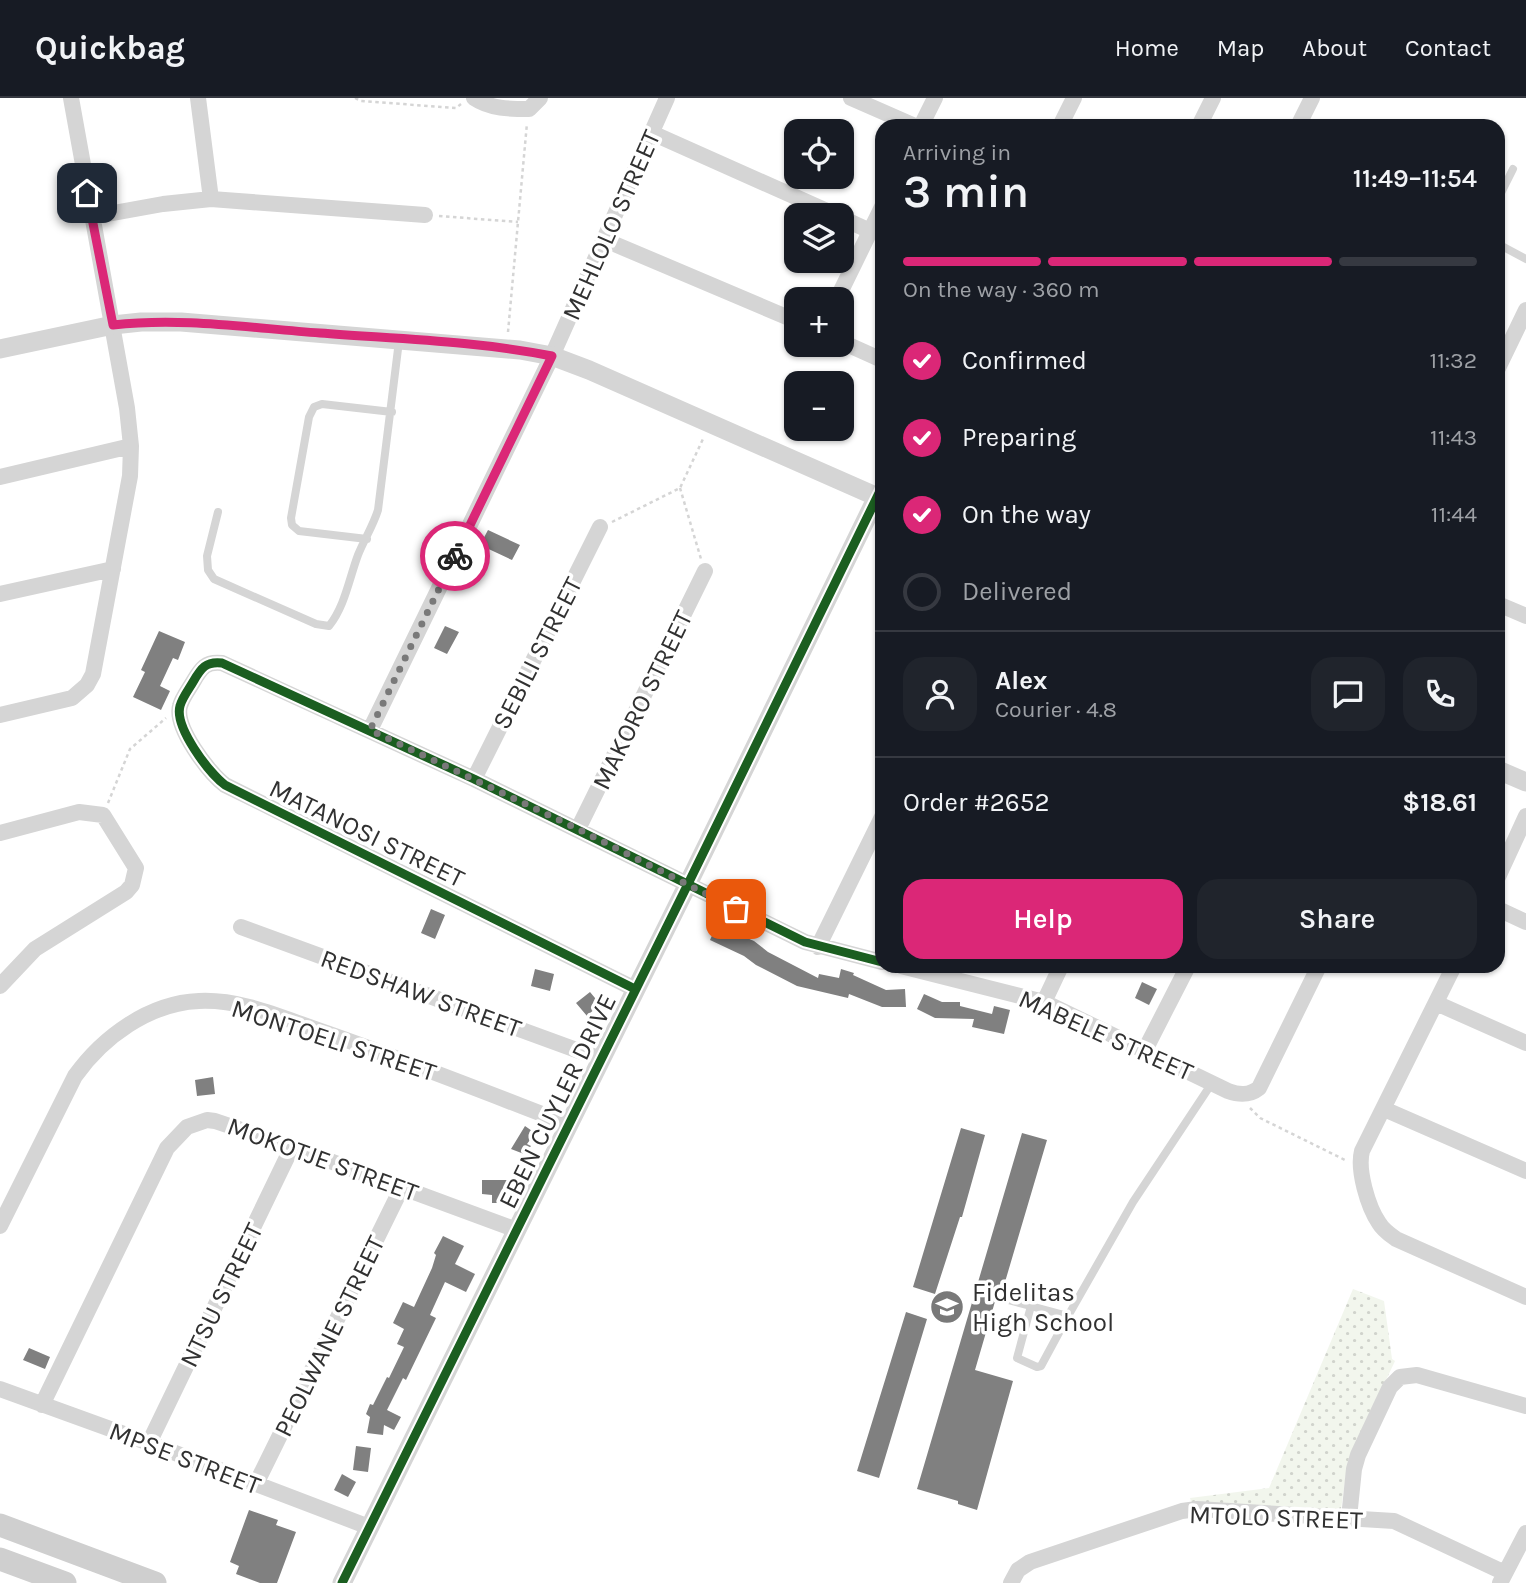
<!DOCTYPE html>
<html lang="en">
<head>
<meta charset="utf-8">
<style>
  body { margin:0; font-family:Karla,sans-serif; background:#20242c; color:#f1f3f6; height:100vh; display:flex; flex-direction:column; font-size:26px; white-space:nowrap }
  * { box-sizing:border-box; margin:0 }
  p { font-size:23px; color:#9ea1a6 }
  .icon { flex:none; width:38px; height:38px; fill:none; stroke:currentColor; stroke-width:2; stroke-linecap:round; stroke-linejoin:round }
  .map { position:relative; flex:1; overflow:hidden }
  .drawer { position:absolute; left:875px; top:21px; width:630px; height:854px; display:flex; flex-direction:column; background:#171b24; border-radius:21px; box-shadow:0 2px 5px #0004 }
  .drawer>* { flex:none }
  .fabs { position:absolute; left:784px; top:21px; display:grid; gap:14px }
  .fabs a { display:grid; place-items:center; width:70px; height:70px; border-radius:14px; background:#171b24; box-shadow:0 2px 5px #0004; font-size:35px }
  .pin { position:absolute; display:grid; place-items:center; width:60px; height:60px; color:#fff; margin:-30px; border-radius:14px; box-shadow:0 4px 10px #0006 }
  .courier { position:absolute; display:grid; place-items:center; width:70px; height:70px; margin:-35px; border:5px solid #db2777; border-radius:50%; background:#fff; color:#222; box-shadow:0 2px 9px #0007 }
  .head em { font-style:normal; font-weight:600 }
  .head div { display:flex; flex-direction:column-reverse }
  .head { display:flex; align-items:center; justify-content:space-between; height:119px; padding:0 28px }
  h1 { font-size:46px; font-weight:600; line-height:52px }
  .bar { display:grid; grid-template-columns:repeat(4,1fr); gap:10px 7px; align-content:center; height:84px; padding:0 28px }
  .bar i { height:9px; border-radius:5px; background:#363941 }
  .bar .selected { background:#db2777 }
  .bar p { grid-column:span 4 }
  .line { display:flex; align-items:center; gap:18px; padding:0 28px; border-top:2px solid #363941 }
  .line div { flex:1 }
  .round { display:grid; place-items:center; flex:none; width:74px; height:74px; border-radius:21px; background:#20242c }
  ol { padding:0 28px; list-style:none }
  li { display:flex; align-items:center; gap:21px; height:77px }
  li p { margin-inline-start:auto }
  li .icon { padding:7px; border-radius:50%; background:#db2777; color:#fff; stroke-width:4 }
  li:last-child { color:#9ea1a6 }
  li i { width:38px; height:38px; border:4px solid #363941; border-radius:50% }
  .button { display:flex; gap:14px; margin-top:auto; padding:14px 28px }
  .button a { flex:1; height:80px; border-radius:21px; background:#db2777; color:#fff; font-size:28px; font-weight:600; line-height:80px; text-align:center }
  .button a+a { background:#20242c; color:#f1f3f6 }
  header { display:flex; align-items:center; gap:42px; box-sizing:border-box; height:98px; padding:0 35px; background:#171b24; border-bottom:2px solid #363941 }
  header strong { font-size:33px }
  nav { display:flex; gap:38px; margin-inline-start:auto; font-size:24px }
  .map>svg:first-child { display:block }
</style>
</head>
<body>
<header>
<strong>Quickbag</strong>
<nav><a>Home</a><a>Map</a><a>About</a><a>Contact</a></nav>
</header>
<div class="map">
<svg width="1526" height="1485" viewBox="0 0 1526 1485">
  <defs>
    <pattern id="park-dots" width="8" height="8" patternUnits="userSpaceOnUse" patternTransform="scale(1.75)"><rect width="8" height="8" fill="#f2f6ed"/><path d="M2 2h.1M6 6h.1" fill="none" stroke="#d0d3cc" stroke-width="1.8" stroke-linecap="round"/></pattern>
  </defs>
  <rect width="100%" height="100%" fill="#fff"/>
  <!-- park -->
  <path fill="url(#park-dots)" d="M1353 1191 1384 1203 1392 1261 1395 1263 1348 1363 1341 1411 1337 1413 1192 1407 1190 1400 1269 1390Z"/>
  <!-- building -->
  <path fill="#808080" d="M488 432 520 447 512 462 480 447Z
    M445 528 459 534 447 556 434 550Z
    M159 533 185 544 178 562 173 560 160 588 170 593 161 612 133 599 145 574 141 572Z
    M431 811 445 817 435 841 421 835Z
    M719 822 733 828 731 833 754 843 768 854 818 880 819 876 839 880 841 871 854 875 853 877 886 892 905 891 906 909H882L849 896 848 900 797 888 756 867 744 858 710 842Z
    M535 871 554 876 550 893 531 888Z
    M1142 884 1157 891 1149 907 1135 900Z
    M590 894 600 906 587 918 576 905Z
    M924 896 942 904H960V908L992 916 994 908 1010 912 1004 936 972 929 974 921 935 920 917 911Z
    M213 979 215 996 197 998 195 982Z
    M525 1028 535 1035 527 1046 531 1048 524 1056 511 1051Z
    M961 1030 985 1037 962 1119H960L935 1196 913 1189Z
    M1022 1035 1047 1042 1005 1184 1001 1183 975 1272 1013 1283 977 1412 958 1406V1403L917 1391Z
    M482 1082H508L505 1105H492V1097L482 1096Z
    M443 1138 464 1148 455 1166 475 1176 466 1194 445 1184 430 1217 436 1220 406 1282 403 1280 387 1312 401 1319 394 1332 384 1327 383 1337 367 1335 370 1319 366 1316 370 1306 373 1307 387 1279 389 1280 404 1249 397 1246 404 1231 393 1225 403 1204 414 1209 432 1170 436 1157 434 1155Z
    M906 1214 927 1221 879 1380 857 1373Z
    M29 1250 50 1259 45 1271 23 1262Z
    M356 1348 371 1350 368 1374 353 1372Z
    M342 1376 356 1384 348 1399 334 1392Z
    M249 1412 278 1422 276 1427 296 1434 277 1485H260L236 1476 239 1468 230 1464Z"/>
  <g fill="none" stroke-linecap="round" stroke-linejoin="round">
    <!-- path -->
    <path stroke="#d5d5d5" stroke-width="2.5" stroke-dasharray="3.5 3.5" stroke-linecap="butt" d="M355 0 361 3 456 10 461 6
      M439 118 518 124
      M508 234 527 25
      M680 390 701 461
      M612 424 680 390 703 341
      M108 705 130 651 166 620
      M1250 1010 1260 1020 1345 1062"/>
    <!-- service -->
    <path stroke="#d5d5d5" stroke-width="8" d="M1498 101 1513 71
      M1498 146 1526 161
      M218 414 207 458 208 472 214 481 316 526 329 528C345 508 349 481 358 457 364 442 373 428 378 412L399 243
      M367 441 299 433 292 427 291 420 309 319 314 309 322 306 392 314
      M1008 1202 1068 1218 1133 1104 1212 985
      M1031 1208 1017 1260 1037 1269 1041 1268 1068 1218"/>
    <!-- minor -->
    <path stroke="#d5d5d5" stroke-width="16" d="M198 0 211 101
      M474 0C490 11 510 11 529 11L540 0
      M851 0 915 28
      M921 28 935 0
      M1060 28 1074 0
      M1199 28 1213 0
      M1298 28 1312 0
      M652 35 836 117
      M91 119 163 106 211 101 425 117
      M842 120 870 133
      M605 142 796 223
      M837 201 882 109
      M842 244 882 262
      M1498 270 1526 212
      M0 379 131 348
      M0 496 113 471
      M1498 506 1526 518
      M0 617 72 600 87 587 93 576 130 378 131 348 127 310 71 0
      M370 632 552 258 667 0
      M474 681 600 429
      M578 731 705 473
      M0 735 79 714 103 717 136 770 132 787 126 794 35 851 0 888
      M1498 779 1526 718
      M1498 811 1526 824
      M241 829 601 961
      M818 849 882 719
      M901 868 1044 904 1228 993C1239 997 1249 998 1259 990L1319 868
      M1454 868 1362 1053C1357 1072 1368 1109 1379 1125 1383 1132 1389 1136 1396 1141L1526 1199
      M635 891 225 687C209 675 174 629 180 608 182 600 189 591 193 584 201 570 206 563 222 565L474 681 805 844 882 864
      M1044 904 1061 868
      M1436 905 1526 945
      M1145 952 1188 868
      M1384 1011 1526 1073
      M0 1128 75 978C103 939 149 905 199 903 240 901 280 919 318 932 402 961 485 994 568 1026
      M0 1291 149 1345 369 1429
      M42 1307 167 1050 187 1029 207 1022 215 1023 292 1049 517 1132
      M149 1345 292 1049
      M256 1386 402 1089
      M1349 1420 1354 1371 1358 1357 1390 1289 1400 1279 1417 1277 1526 1308
      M1011 1485 1018 1472 1030 1464 1182 1413 1197 1411 1394 1423 1505 1475
      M1500 1485 1526 1435"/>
    <!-- tertiary -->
    <path stroke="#d5d5d5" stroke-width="19" d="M0 251 113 227 141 224H181L520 252 552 258 589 272 882 401
      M1498 672 1526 684
      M342 1485 687 788 877 399"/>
    <!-- secondary -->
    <path stroke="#cfcfcf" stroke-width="23" d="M0 1427 155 1485
      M0 1461 65 1485"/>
    <!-- cycleway casing -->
    <g stroke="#fff" stroke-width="13">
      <path id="cycleway" d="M635 891 225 687C209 675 174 629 180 608 182 600 189 591 193 584 201 570 206 563 222 565L474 681 805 844 882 864
        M342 1485 687 788 882 389"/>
    </g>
    <!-- cycleway -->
    <use href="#cycleway" stroke="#1b5e20" stroke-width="9"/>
  </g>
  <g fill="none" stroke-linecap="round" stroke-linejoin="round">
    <!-- done -->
    <path stroke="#797979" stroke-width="7" stroke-dasharray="0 12.6" d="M455 458 370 632 578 731 736 811"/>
    <!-- route -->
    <path stroke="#db2777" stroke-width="9" d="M87 95 113 227C182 219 250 230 320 235 397 241 476 243 552 258L455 458"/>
  </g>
  <!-- icons -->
  <defs>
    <g id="school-disc" transform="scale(1.75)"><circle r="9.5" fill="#797979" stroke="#fff"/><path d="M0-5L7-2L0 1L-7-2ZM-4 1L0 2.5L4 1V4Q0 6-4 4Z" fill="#fff"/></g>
  </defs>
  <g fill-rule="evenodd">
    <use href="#school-disc" x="947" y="1209"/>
  </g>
  <g text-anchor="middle" stroke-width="7" stroke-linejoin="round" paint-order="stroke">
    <!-- street labels -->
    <g font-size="26" fill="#313131" stroke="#fff">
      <text transform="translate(611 127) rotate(-66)" y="9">MEHLOLO STREET</text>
      <text transform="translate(537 555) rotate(-63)" y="9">SEBILI STREET</text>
      <text transform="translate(642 602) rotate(-64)" y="9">MAKORO STREET</text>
      <text transform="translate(367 735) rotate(26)" y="9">MATANOSI STREET</text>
      <text transform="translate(421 895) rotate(20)" y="9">REDSHAW STREET</text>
      <text transform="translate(1106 937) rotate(24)" y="9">MABELE STREET</text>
      <text transform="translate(334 942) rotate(18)" y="9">MONTOELI STREET</text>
      <text transform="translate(557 1003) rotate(-64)" y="9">EBEN CUYLER DRIVE</text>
      <text transform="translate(323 1061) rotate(20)" y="9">MOKOTJE STREET</text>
      <text transform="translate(221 1197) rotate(-64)" y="9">NTSU STREET</text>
      <text transform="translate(329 1238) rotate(-64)" y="9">PEOLWANE STREET</text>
      <text transform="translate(185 1360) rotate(21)" y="9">MPSE STREET</text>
      <text transform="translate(1276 1419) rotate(2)" y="9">MTOLO STREET</text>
    </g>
    <!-- poi labels -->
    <g font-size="26" fill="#313131" stroke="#fff" text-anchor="start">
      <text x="972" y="1203">Fidelitas<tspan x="972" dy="30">High School</tspan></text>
    </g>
  </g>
</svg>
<div class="fabs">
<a><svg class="icon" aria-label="locate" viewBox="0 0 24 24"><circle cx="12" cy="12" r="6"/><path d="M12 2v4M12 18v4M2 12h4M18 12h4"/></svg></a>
<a><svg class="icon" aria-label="layers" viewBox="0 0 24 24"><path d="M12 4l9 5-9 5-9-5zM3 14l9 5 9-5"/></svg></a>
<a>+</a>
<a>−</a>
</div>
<div class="pin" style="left:736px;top:811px;background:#ea580c"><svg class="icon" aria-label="bag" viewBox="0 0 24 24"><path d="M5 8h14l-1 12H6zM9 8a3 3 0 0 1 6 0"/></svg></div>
<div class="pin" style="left:87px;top:95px;background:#1f2937"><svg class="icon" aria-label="home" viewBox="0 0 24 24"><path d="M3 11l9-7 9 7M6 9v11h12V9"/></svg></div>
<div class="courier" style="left:455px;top:458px"><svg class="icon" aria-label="bike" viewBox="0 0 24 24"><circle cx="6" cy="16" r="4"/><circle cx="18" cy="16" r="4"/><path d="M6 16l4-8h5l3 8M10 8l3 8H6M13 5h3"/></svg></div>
<section class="drawer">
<div class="head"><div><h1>3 min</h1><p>Arriving in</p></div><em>11:49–11:54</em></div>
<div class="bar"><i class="selected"></i><i class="selected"></i><i class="selected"></i><i></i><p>On the way · 360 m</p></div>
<ol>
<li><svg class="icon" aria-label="check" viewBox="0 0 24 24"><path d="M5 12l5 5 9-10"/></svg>Confirmed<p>11:32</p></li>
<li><svg class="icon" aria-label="check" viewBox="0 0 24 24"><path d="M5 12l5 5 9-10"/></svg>Preparing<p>11:43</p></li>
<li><svg class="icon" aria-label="check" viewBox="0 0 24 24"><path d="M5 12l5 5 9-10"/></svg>On the way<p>11:44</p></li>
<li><i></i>Delivered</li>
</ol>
<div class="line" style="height:126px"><a class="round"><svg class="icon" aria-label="person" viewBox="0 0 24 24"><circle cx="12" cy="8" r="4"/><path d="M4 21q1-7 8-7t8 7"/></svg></a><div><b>Alex</b><p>Courier · 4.8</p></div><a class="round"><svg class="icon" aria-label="chat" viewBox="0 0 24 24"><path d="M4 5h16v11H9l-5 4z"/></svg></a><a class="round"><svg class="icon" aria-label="phone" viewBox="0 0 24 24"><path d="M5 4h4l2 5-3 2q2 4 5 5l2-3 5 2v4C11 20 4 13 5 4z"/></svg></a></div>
<div class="line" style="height:91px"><div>Order #2652</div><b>$18.61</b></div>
<div class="button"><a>Help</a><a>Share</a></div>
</section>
</div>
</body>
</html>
